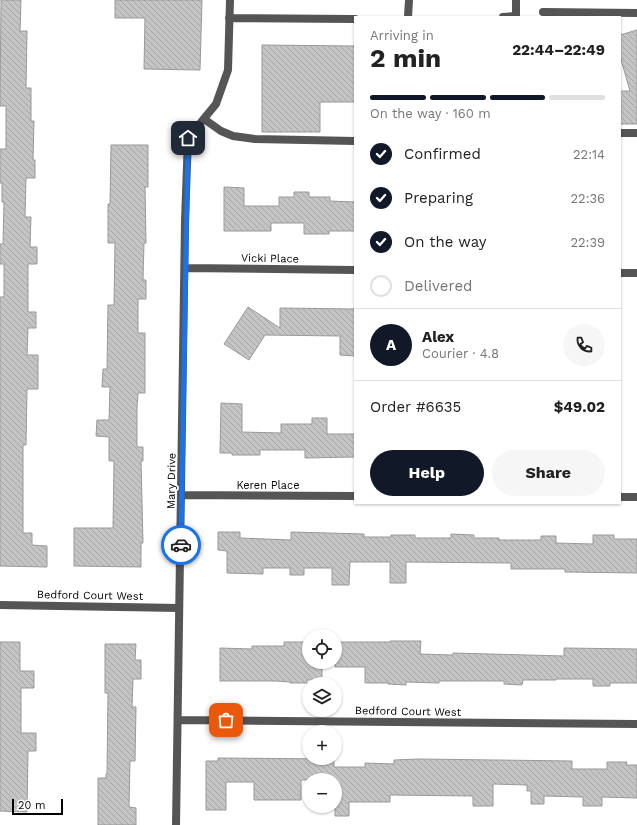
<!DOCTYPE html>
<html lang="en">
<head>
<meta charset="utf-8">
<style>
  body { margin:0; font-family:"Work Sans",sans-serif; background:#f6f6f6; color:#222; height:100vh; display:flex; flex-direction:column; font-size:15px; white-space:nowrap }
  * { box-sizing:border-box; margin:0 }
  p { font-size:13px; color:#767676 }
  .icon { flex:none; width:22px; height:22px; fill:none; stroke:currentColor; stroke-width:2; stroke-linecap:round; stroke-linejoin:round }
  .map { position:relative; flex:1; overflow:hidden }
  .side { position:absolute; left:354px; top:16px; width:267px; height:488px; display:flex; flex-direction:column; background:#fff; border-radius:0px; box-shadow:0 1px 3px #0004 }
  .side>* { flex:none }
  .fabs { position:absolute; left:302px; top:629px; display:grid; gap:8px }
  .fabs a { display:grid; place-items:center; width:40px; height:40px; border-radius:50%; background:#fff; box-shadow:0 1px 3px #0004; font-size:20px }
  .scale { position:absolute; left:12px; bottom:10px; width:51px; box-sizing:border-box; padding-left:4px; border:2px solid #000; border-top:0; font-size:11px; line-height:14px; white-space:nowrap; color:#000; -webkit-text-stroke:3px #fff; paint-order:stroke }
  .pin { position:absolute; display:grid; place-items:center; width:34px; height:34px; color:#fff; margin:-17px; border-radius:8px; box-shadow:0 2px 6px #0006 }
  .courier { position:absolute; display:grid; place-items:center; width:40px; height:40px; margin:-20px; border:3px solid #1a73e8; border-radius:50%; background:#fff; color:#222; box-shadow:0 1px 5px #0007 }
  .summary em { font-style:normal; font-weight:700 }
  .summary div { display:flex; flex-direction:column-reverse }
  .summary { display:flex; align-items:center; justify-content:space-between; height:68px; padding:0 16px }
  h1 { font-size:26px; font-weight:700; line-height:30px }
  .bar { display:grid; grid-template-columns:repeat(4,1fr); gap:6px 4px; align-content:center; height:48px; padding:0 16px }
  .bar i { height:5px; border-radius:3px; background:#e0e0e0 }
  .bar .selected { background:#111827 }
  .bar p { grid-column:span 4 }
  .line { display:flex; align-items:center; gap:10px; padding:0 16px; border-top:1px solid #e0e0e0 }
  .line div { flex:1 }
  .round { display:grid; place-items:center; flex:none; width:42px; height:42px; border-radius:21px; background:#f6f6f6 }
  ol { padding:0 16px; list-style:none }
  li { display:flex; align-items:center; gap:12px; height:44px }
  li p { margin-inline-start:auto }
  li .icon { padding:4px; border-radius:50%; background:#111827; color:#fff; stroke-width:4 }
  li:last-child { color:#767676 }
  li i { width:22px; height:22px; border:2px solid #e0e0e0; border-radius:50% }
  .button { display:flex; gap:8px; margin-top:auto; padding:8px 16px }
  .button a { flex:1; height:46px; border-radius:24px; background:#111827; color:#fff; font-size:16px; font-weight:700; line-height:46px; text-align:center }
  .button a+a { background:#f6f6f6; color:#222 }
  .map>svg:first-child { display:block }
</style>
</head>
<body>
<div class="map">
<svg width="637" height="825" viewBox="0 0 637 825">
  <defs>
    <pattern id="building-back-hatch" width="6" height="6" patternUnits="userSpaceOnUse"><rect width="6" height="6" fill="#c4c4c4"/><path d="M-1 5l2 2M0 0l6 6M5-1l2 2" fill="none" stroke="#a7a7a7"/></pattern>
  </defs>
  <rect width="100%" height="100%" fill="#fff"/>
  <!-- building -->
  <path fill="url(#building-back-hatch)" stroke="#999" d="M1 0H21L20 31H27L26 88H31V121H34L33 160H35V178H26L25 217H31L30 247H37V264H28V312H36V328H28L27 355H38V389H27L26 445H23V533H32V545L47 546V567L0 566V297H4V264H0V244H3L4 202H2V183H0V149H6V106H0Z
    M115 0H202L200 70 144 69 145 18H115Z
    M637 30V124H620V91H630L620 56V35Z
    M262 45 355 46V102H320V132H262Z
    M111 145H148V187H145L146 243H144L143 280H146V299H138V333H145V393H138L137 408V447H143V461H141L143 543H141V567L74 566V528H113L114 461H109V437L96 436 97 420H109L110 387H102L103 369H107L108 305H114L115 243H108V204H110Z
    M224 187 244 188V206H279V197H294V192H309V197H330V201L355 202V231H329V234H304V223H271V231H224Z
    M248 307 280 328V308L355 309V356L340 355V336L265 335 249 360 224 344Z
    M221 403 242 404V432L281 433V424H312V418H327V434H355V457L305 458V450H260V455H232V453H220Z
    M218 532H240V538L291 540V532L364 534V537H391V535H415V538H451V534L474 535V538H499V540H541V536H556V543L593 544V535H614V539H637V573L565 572V569H511V563L406 562V583H390V562H350L349 585H332V568H304V575H290V568H263V574L227 573V551L218 550Z
    M390 641H421L420 654 453 655V653L564 656V648L637 649V683H610V686H593V679H557L556 680H523L522 685 504 684V681H439V683L406 682V685L388 684V683H365V667H335V642H390Z
    M0 642H20V671H34V688H21V733H36V751H28L27 812 0 811Z
    M284 642H309V662H322V680H307V683H290V682L275 681H220V648L252 649V646H284Z
    M105 644H136L135 660H141V679H133L132 707H136L135 761H130L129 807 136 808V825H98V778H106V774H107L108 693H105Z
    M218 758 334 759V767H365V763L394 764V760L419 759 572 761V769H607V762H627L626 765H637V798L602 797V806H583V797L544 796V804H531V791H527V785L493 784V806H473V796L390 795V802H349V816H335V780H301V800H254V782H226V810H206V761H218Z"/>
  <g fill="none" stroke-linecap="round" stroke-linejoin="round">
    <!-- lane -->
    <path stroke="#555" stroke-width="8" d="M543 12 637 13
      M408 17 409 0
      M503 17 516 16V0
      M229 18 355 19
      M204 119 221 131 233 136 255 139 355 141
      M620 133H637
      M188 138 216 104 228 70 230 0"/>
    <!-- street -->
    <path stroke="#555" stroke-width="8" d="M185 268 355 270
      M620 273H637
      M182 495 355 496
      M620 497H637
      M0 605 179 608
      M178 720 637 724
      M176 825 185 221 188 138"/>
  </g>
  <g fill="none" stroke-linecap="round" stroke-linejoin="round">
    <!-- done -->
    <path stroke="#595959" stroke-width="4" stroke-dasharray="0 7.2" d="M181 545 178 720H226"/>
    <!-- route -->
    <path stroke="#1a73e8" stroke-width="5" d="M181 545 188 138"/>
  </g>
  <g text-anchor="middle" stroke-width="3.5" stroke-linejoin="round" paint-order="stroke">
    <!-- street labels -->
    <g font-size="11" fill="#000" stroke="#fff">
      <text transform="translate(270 258) rotate(1)" y="4">Vicki Place</text>
      <text transform="translate(171 481) rotate(-89)" y="4">Mary Drive</text>
      <text x="268" y="489">Keren Place</text>
      <text transform="translate(90 595) rotate(1)" y="4">Bedford Court West</text>
      <text transform="translate(408 711) rotate(1)" y="4">Bedford Court West</text>
    </g>
  </g>
</svg>
<div class="fabs">
<a><svg class="icon" aria-label="locate" viewBox="0 0 24 24"><circle cx="12" cy="12" r="6"/><path d="M12 2v4M12 18v4M2 12h4M18 12h4"/></svg></a>
<a><svg class="icon" aria-label="layers" viewBox="0 0 24 24"><path d="M12 4l9 5-9 5-9-5zM3 14l9 5 9-5"/></svg></a>
<a>+</a>
<a>−</a>
</div>
<div class="scale">20 m</div>
<div class="pin" style="left:226px;top:720px;background:#ea580c"><svg class="icon" aria-label="bag" viewBox="0 0 24 24"><path d="M5 8h14l-1 12H6zM9 8a3 3 0 0 1 6 0"/></svg></div>
<div class="pin" style="left:188px;top:138px;background:#1f2937"><svg class="icon" aria-label="home" viewBox="0 0 24 24"><path d="M3 11l9-7 9 7M6 9v11h12V9"/></svg></div>
<div class="courier" style="left:181px;top:545px"><svg class="icon" aria-label="car" viewBox="0 0 24 24"><path d="M5 17H2v-5l4-1 3-4h7l3 4 3 1v5h-3M9 17h6M6 11h13"/><circle cx="7" cy="17" r="2"/><circle cx="17" cy="17" r="2"/></svg></div>
<section class="side">
<div class="summary"><div><h1>2 min</h1><p>Arriving in</p></div><em>22:44–22:49</em></div>
<div class="bar"><i class="selected"></i><i class="selected"></i><i class="selected"></i><i></i><p>On the way · 160 m</p></div>
<ol>
<li><svg class="icon" aria-label="check" viewBox="0 0 24 24"><path d="M5 12l5 5 9-10"/></svg>Confirmed<p>22:14</p></li>
<li><svg class="icon" aria-label="check" viewBox="0 0 24 24"><path d="M5 12l5 5 9-10"/></svg>Preparing<p>22:36</p></li>
<li><svg class="icon" aria-label="check" viewBox="0 0 24 24"><path d="M5 12l5 5 9-10"/></svg>On the way<p>22:39</p></li>
<li><i></i>Delivered</li>
</ol>
<div class="line" style="height:72px"><b class="round" style="background:#111827;color:#fff">A</b><div><b>Alex</b><p>Courier · 4.8</p></div><a class="round"><svg class="icon" aria-label="phone" viewBox="0 0 24 24"><path d="M5 4h4l2 5-3 2q2 4 5 5l2-3 5 2v4C11 20 4 13 5 4z"/></svg></a></div>
<div class="line" style="height:52px"><div>Order #6635</div><b>$49.02</b></div>
<div class="button"><a>Help</a><a>Share</a></div>
</section>
</div>
</body>
</html>
